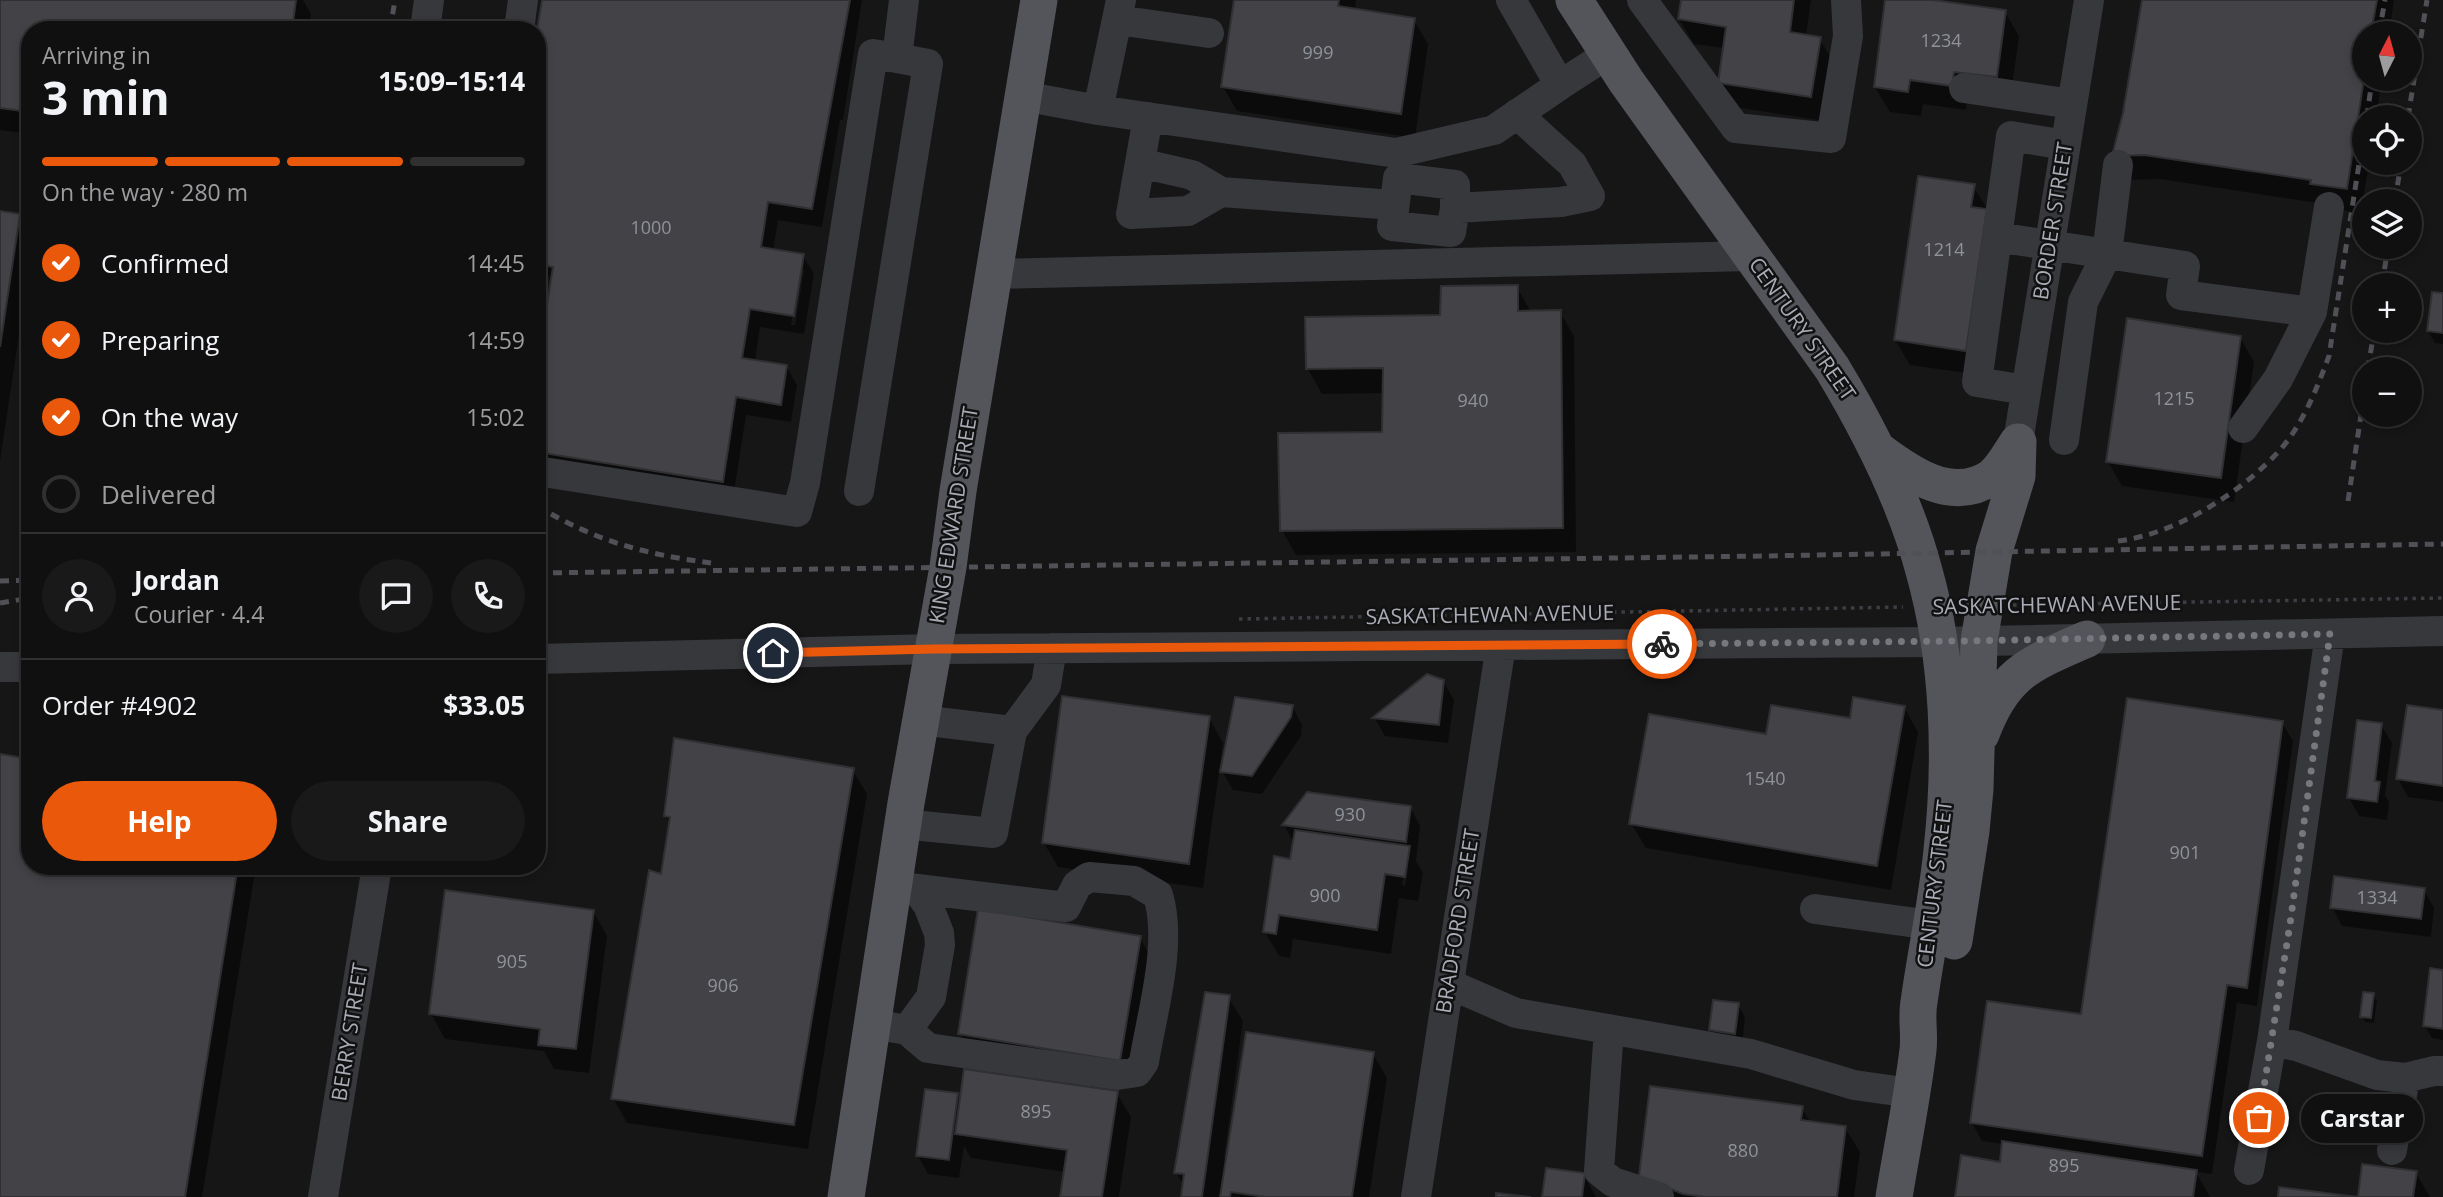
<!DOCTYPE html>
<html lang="en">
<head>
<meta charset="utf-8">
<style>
  body { margin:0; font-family:"Open Sans",sans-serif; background:#19191a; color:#f1f3f6; height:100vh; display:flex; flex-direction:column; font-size:26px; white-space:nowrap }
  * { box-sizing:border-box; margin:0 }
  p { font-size:23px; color:#9c9d9f }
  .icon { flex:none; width:38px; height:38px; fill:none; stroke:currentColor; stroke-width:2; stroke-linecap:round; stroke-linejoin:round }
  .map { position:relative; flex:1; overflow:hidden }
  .side { position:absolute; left:21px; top:21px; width:525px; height:854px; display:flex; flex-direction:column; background:#101011; border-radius:28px; box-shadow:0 4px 10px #0003,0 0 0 2px #303031 }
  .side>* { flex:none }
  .needle { width:46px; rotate:6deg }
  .buttons { position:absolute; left:2352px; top:21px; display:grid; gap:14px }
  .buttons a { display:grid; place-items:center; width:70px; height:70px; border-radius:50%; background:#101011; box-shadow:0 4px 10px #0003,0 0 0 2px #303031; font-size:35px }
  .pin { position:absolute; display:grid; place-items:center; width:60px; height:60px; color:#fff; margin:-30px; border:4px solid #fff; border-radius:50%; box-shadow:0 2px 7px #0007 }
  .courier { position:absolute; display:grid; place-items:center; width:70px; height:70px; margin:-35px; border:5px solid #ea580c; border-radius:50%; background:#fff; color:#222; box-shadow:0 2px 9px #0007 }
  .bubble { position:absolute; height:49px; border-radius:24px; background:#101011; box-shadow:0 4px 10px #0003,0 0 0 2px #303031; font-size:23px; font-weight:700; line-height:49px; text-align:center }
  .overview em { font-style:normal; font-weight:700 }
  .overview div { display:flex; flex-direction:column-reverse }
  .overview { display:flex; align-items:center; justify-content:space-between; height:119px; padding:0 21px }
  h1 { font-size:46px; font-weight:700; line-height:52px }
  .bar { display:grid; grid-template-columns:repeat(4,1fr); gap:10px 7px; align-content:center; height:84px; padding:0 21px }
  .bar i { height:9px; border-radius:5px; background:#303031 }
  .bar .current { background:#ea580c }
  .bar p { grid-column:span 4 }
  .line { display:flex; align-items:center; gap:18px; padding:0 21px; border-top:2px solid #303031 }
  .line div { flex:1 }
  .round { display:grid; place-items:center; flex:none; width:74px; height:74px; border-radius:37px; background:#19191a }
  ol { padding:0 21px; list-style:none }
  li { display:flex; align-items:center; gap:21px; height:77px }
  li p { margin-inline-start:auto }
  li .icon { padding:7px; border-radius:50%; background:#ea580c; color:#fff; stroke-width:4 }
  li:last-child { color:#9c9d9f }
  li i { width:38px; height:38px; border:4px solid #303031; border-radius:50% }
  .cta { display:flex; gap:14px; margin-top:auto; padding:14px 21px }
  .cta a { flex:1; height:80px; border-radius:42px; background:#ea580c; color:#fff; font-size:28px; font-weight:700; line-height:80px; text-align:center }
  .cta a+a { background:#19191a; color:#f1f3f6 }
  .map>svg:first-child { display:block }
</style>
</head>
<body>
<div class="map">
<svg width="2443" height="1197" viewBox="0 0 2443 1197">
  <rect width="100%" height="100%" fill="#161617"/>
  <!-- shadow -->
  <path fill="#0007" fill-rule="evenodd" d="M0 0H303L311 14 309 30H30V134L0 130Z
    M544 0H862L843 120H840L822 227 778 220 773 251 803 256 814 274 804 334 760 327 755 361 786 366 797 385 791 422 746 415 733 499 537 468V376L552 282 543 267 537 266V39ZM800 270H804L795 325H791Z
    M1233 0H1356L1355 11 1414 20 1428 44 1415 138 1237 111 1223 87 1235 3Z
    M1682 0H1811L1806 36 1819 38 1834 63 1825 121 1734 107 1720 83 1725 48 1694 44 1679 19Z
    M1887 0H1920L2005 12 2019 36 2010 101 1968 96 1966 110 1923 104 1921 116 1890 112 1875 87Z
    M2144 0H2394L2389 33H2364V79H2382L2376 117H2364V163H2369L2361 213 2326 208 2324 204 2160 179 2128 180 2125 114Z
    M1973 186 1988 210 1980 375 1910 365 1895 340Z
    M0 213 19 216 30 235V262L0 461Z
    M1517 287 1531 312H1560L1574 336 1576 552 1296 555 1282 530 1384 434V393L1322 394 1308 369Z
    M2443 295V344L2435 343 2428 331Z
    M2240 337 2254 362 2234 502 2122 486 2108 462Z
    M1428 676 1443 681 1454 700 1448 743 1385 736 1375 719Z
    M1292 706 1302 725 1301 736 1262 794 1233 790 1220 768 1222 769Z
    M1904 707 1918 732 1891 890 1646 848 1631 823 1767 736 1851 720Z
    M2443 712V802L2408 797 2398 779Z
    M1209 718 1223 743 1203 888 1058 867 1044 843Z
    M2282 723 2293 741 2257 1006 2237 1003 2212 1174 2196 1172 2210 1197H1956L2001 1164 2004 1144 1982 1141 1972 1123 2083 1016Z
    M2381 725 2392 743 2385 795 2389 802 2387 820 2359 816 2349 798Z
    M0 756 30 866H256L202 1197H0Z
    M852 769 867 794 808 1149 627 1123 613 1098 662 876 671 825 665 816Z
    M1410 807 1420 826 1416 861 1423 873 1418 901 1399 898 1391 954 1293 939 1290 958 1279 956 1265 932 1292 861 1294 843 1284 825ZM1405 868H1408L1405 886 1402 885Z
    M2424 890 2434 908 2431 937 2342 926 2332 907Z
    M593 911 607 936 589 1073 554 1069 544 1051 445 1039 431 1014Z
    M1140 938 1154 963 1134 1084 974 1058 960 1033Z
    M2443 972V1040L2432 1038 2425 1026Z
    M2373 995 2377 1000 2374 1023 2365 1022 2362 1017Z
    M1228 997 1243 1021 1224 1158 1227 1159 1373 1054 1387 1078 1369 1197H1183L1184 1186 1176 1173Z
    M1738 1005 1745 1017 1742 1045 1718 1042 1711 1030Z
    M1116 1092 1131 1117 1119 1197H1062L1066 1172 971 1158 964 1146 959 1178 928 1174 918 1156 957 1094 961 1102Z
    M1802 1108 1811 1123 1845 1128 1860 1152 1854 1197H1653Z
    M2416 1173 2430 1197H2359Z
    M1584 1175 1596 1197H1544Z"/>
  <!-- building -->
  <path fill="#434347" stroke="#303033" stroke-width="2" d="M0 0H296L292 30H30V112L0 108Z
    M542 0H850L812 209 768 202 761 247 804 254 794 316 750 309 742 358 787 365 781 405 736 397 723 482 537 452V365L553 267 540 265 542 250 537 249V30Z
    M1234 0H1339L1338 6 1415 18 1401 114 1221 87Z
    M1681 0H1794L1790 32 1821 37 1811 97 1718 83 1726 27 1678 19Z
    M1885 0H1933L2006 10 1997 77 1954 72 1952 86 1910 80 1908 92 1874 87Z
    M2142 0H2377L2371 33H2364V79L2347 189 2310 184 2311 180 2144 155 2112 156 2123 113Z
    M1918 176 1975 184 1971 207 1987 209 1966 351 1894 340Z
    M0 211 20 214 0 347Z
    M1518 285V311L1561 310 1563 528 1280 531 1278 433 1382 432 1383 368 1306 369 1305 317 1440 315 1441 286Z
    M2432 292 2443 293V333L2427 331Z
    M2127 318 2241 336 2221 478 2106 462Z
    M1427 674 1444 680 1439 725 1372 718Z
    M1062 696 1210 716 1189 864 1042 843Z
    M1235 697 1293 705 1291 717 1252 776 1220 772Z
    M1853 697 1905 706 1877 866 1629 824 1649 714 1766 734 1771 705 1850 718Z
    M2127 698 2283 721 2247 988 2227 985 2202 1156 1970 1123 1987 1001 2081 1014Z
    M2407 705 2443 710V786L2396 779Z
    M2357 720 2382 723 2375 781 2380 782 2377 802 2347 798Z
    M674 738 854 768 794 1125 611 1099 649 870 661 874 670 817 664 816Z
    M0 754 30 759V866H238L185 1197H0Z
    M1307 792 1411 806 1406 842 1282 825Z
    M1295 830 1410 846 1405 877 1385 874 1377 930 1279 915 1276 934 1263 932 1274 856 1290 859Z
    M2334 876 2425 888 2421 919 2330 908Z
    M445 890 594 910 576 1049 538 1045 540 1029 429 1014Z
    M978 909 1141 936 1120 1061 958 1034Z
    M2430 968 2443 970V1029L2423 1026Z
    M1205 992 1230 995 1202 1197H1181L1184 1174 1174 1173Z
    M2363 992 2374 993 2371 1018 2360 1017Z
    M1713 1000 1739 1003 1735 1034 1709 1030Z
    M1246 1032 1374 1052 1352 1197H1266L1231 1192 1230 1197H1220Z
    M964 1069 1118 1091 1102 1197H1060L1067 1150 955 1134Z
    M1650 1086 1803 1106 1801 1120 1846 1126 1837 1197H1705L1683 1194 1639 1176Z
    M925 1089 958 1093 949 1160 916 1156Z
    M2002 1141 2197 1170 2193 1197H1955L1961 1155 2000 1162Z
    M2362 1164 2417 1171 2413 1197H2278L2279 1187 2358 1197Z
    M1546 1168 1585 1173 1582 1197H1542Z
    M1496 1193 1531 1197H1496Z"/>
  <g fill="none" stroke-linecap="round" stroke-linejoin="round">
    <!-- path -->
    <path stroke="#3d3e43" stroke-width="3.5" stroke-dasharray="3.5 5" stroke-linecap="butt" d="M2013 605 2443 598
      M1239 619 1903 607"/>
    <!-- minor -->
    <path stroke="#37383c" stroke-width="30" d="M1511 0 1560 85 1608 54
      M1642 0 1736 128 1831 138 1848 36 1846 0
      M1117 20 1209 33
      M425 30 429 0
      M519 30 523 0
      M1964 88 2072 104
      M1023 96 1098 110 1121 0
      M1098 110 1396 153 1494 130 1560 85
      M1148 117 1131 214 1188 211 1221 192
      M1140 163 1192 175 1221 192 1394 205
      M1398 178 1455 185V208L1451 232 1392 226Z
      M1455 208 1561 202 1590 196 1572 164 1517 114
      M1997 237 2185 266 2181 295 2312 312 2278 379 2243 428
      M994 274 1750 256
      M2312 312 2329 207
      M2026 390 1977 382 2011 136 2065 145
      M2064 440 2083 302 2107 254 2118 165
      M2018 442 2089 0
      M537 471 797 512 805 483 873 54 897 58 904 0
      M859 491 928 64 897 58
      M537 659 933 649 1938 642 2443 631
      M0 667H30
      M1012 731 1046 685 1052 648
      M902 824 993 833 1012 731 920 720
      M1815 909 1931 925
      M1449 984 1516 1013 1751 1054 1854 1085 1911 1093
      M872 1024 907 1030 928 1048 1117 1075 1137 1072 1144 1062C1152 1012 1173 944 1158 895L1134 881 1089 877 1077 885 1066 907 893 886
      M1609 1029 1599 1171 1613 1182 1659 1197
      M907 1030 931 997 940 945 939 933 928 905 916 889
      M2272 1041 2330 634
      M2392 1150 2405 1078
      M2249 1170 2272 1041 2296 1046 2377 1075 2405 1078 2434 1071H2443
      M323 1197 377 866
      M1416 1197 1501 645"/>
    <!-- major -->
    <path stroke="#54545b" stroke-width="37" d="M1574 0 1626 81 1832 368C1870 431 1905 499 1924 571 1949 660 1952 759 1942 850 1937 901 1926 952 1919 1002 1916 1018 1920 1034 1918 1050 1912 1099 1902 1148 1894 1197
      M1878 450C1910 474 1952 504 1992 477 2003 468 2010 454 2018 442
      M1981 734C2004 672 2030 664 2087 639
      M1954 941 1971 831 1975 789 1979 641 1994 551 2017 476 2018 442
      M846 1197 906 803 948 567 958 491 1039 0"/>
    <!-- rail -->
    <path stroke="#505157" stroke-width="5" stroke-dasharray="9 7" stroke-linecap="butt" d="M390 30 395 0
      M2379 33 2385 0
      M2367 117 2372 79
      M2408 117 2427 0
      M2395 201 2401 163
      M2382 285 2388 247
      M2368 369 2374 331
      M2348 501 2364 395
      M537 506C596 541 643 554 711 563
      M2118 541C2176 534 2241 493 2280 450 2303 424 2317 388 2329 356L2364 132
      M537 573 1762 556 2443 544
      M0 581 30 580
      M0 603 30 598"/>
  </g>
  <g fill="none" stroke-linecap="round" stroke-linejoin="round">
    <!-- done -->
    <path stroke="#76787e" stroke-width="7" stroke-dasharray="0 12.6" d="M1662 644 1959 641 2330 634 2290 924 2259 1118"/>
    <!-- route -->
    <path stroke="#ea580c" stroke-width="9" d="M773 653 933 649 1662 644"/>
  </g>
  <g text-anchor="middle" stroke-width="5" stroke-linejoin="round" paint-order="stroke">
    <!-- number labels -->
    <g font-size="18" fill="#90929a">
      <text x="1941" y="47">1234</text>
      <text x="1318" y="59">999</text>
      <text x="651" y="234">1000</text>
      <text x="1944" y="256">1214</text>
      <text x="2174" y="405">1215</text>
      <text x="1473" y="407">940</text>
      <text x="1765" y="785">1540</text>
      <text x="1350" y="821">930</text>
      <text x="2185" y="859">901</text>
      <text x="1325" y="902">900</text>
      <text x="2377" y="904">1334</text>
      <text x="512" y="968">905</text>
      <text x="723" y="992">906</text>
      <text x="1036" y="1118">895</text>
      <text x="1743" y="1157">880</text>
      <text x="2064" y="1172">895</text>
    </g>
    <!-- street labels -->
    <g font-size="21" fill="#a9acb6" stroke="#111112">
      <text transform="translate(2053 221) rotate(-81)" y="7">BORDER STREET</text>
      <text transform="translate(1802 329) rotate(55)" y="7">CENTURY STREET</text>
      <text transform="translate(954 515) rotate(-81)" y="7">KING EDWARD STREET</text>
      <text transform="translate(2057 605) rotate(-1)" y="7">SASKATCHEWAN AVENUE</text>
      <text transform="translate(1490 615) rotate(-1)" y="7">SASKATCHEWAN AVENUE</text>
      <text transform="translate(1935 884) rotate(-83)" y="7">CENTURY STREET</text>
      <text transform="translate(1458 921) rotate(-81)" y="7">BRADFORD STREET</text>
      <text transform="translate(350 1032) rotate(-81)" y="7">BERRY STREET</text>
    </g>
  </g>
</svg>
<div class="buttons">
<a><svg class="needle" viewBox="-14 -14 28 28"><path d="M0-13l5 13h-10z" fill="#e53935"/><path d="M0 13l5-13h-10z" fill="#9c9d9f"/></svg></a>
<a><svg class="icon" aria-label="locate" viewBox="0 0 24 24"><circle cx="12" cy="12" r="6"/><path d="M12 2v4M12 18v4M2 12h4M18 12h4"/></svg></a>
<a><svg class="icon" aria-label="layers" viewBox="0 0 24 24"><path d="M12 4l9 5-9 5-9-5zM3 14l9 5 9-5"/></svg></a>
<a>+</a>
<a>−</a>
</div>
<div class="pin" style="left:2259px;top:1118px;background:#ea580c"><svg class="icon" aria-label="bag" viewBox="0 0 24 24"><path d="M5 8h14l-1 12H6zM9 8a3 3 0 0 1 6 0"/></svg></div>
<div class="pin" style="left:773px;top:653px;background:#1f2937"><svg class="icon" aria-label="home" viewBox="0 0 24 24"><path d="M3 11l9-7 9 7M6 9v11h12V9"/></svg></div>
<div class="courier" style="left:1662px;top:644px"><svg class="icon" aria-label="bike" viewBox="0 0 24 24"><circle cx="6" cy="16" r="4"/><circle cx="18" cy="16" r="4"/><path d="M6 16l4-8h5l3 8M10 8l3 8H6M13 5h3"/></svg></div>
<div class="bubble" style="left:2301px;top:1094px;width:122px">Carstar</div>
<section class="side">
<div class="overview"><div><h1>3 min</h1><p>Arriving in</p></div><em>15:09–15:14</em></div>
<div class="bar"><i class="current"></i><i class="current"></i><i class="current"></i><i></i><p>On the way · 280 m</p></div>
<ol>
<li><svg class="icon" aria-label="check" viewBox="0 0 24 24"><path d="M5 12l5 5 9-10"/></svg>Confirmed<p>14:45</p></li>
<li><svg class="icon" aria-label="check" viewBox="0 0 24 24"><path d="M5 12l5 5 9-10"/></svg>Preparing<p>14:59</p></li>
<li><svg class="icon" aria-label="check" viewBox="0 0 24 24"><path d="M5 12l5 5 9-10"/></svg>On the way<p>15:02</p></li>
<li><i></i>Delivered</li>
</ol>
<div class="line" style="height:126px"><a class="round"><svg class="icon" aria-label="person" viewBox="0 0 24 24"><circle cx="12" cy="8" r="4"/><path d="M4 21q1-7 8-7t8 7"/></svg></a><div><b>Jordan</b><p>Courier · 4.4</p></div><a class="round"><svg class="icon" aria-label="chat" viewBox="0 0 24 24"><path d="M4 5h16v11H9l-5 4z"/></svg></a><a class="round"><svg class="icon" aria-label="phone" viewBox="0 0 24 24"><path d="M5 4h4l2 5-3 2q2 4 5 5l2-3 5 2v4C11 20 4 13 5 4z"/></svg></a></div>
<div class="line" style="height:91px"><div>Order #4902</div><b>$33.05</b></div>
<div class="cta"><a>Help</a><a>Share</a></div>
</section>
</div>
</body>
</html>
